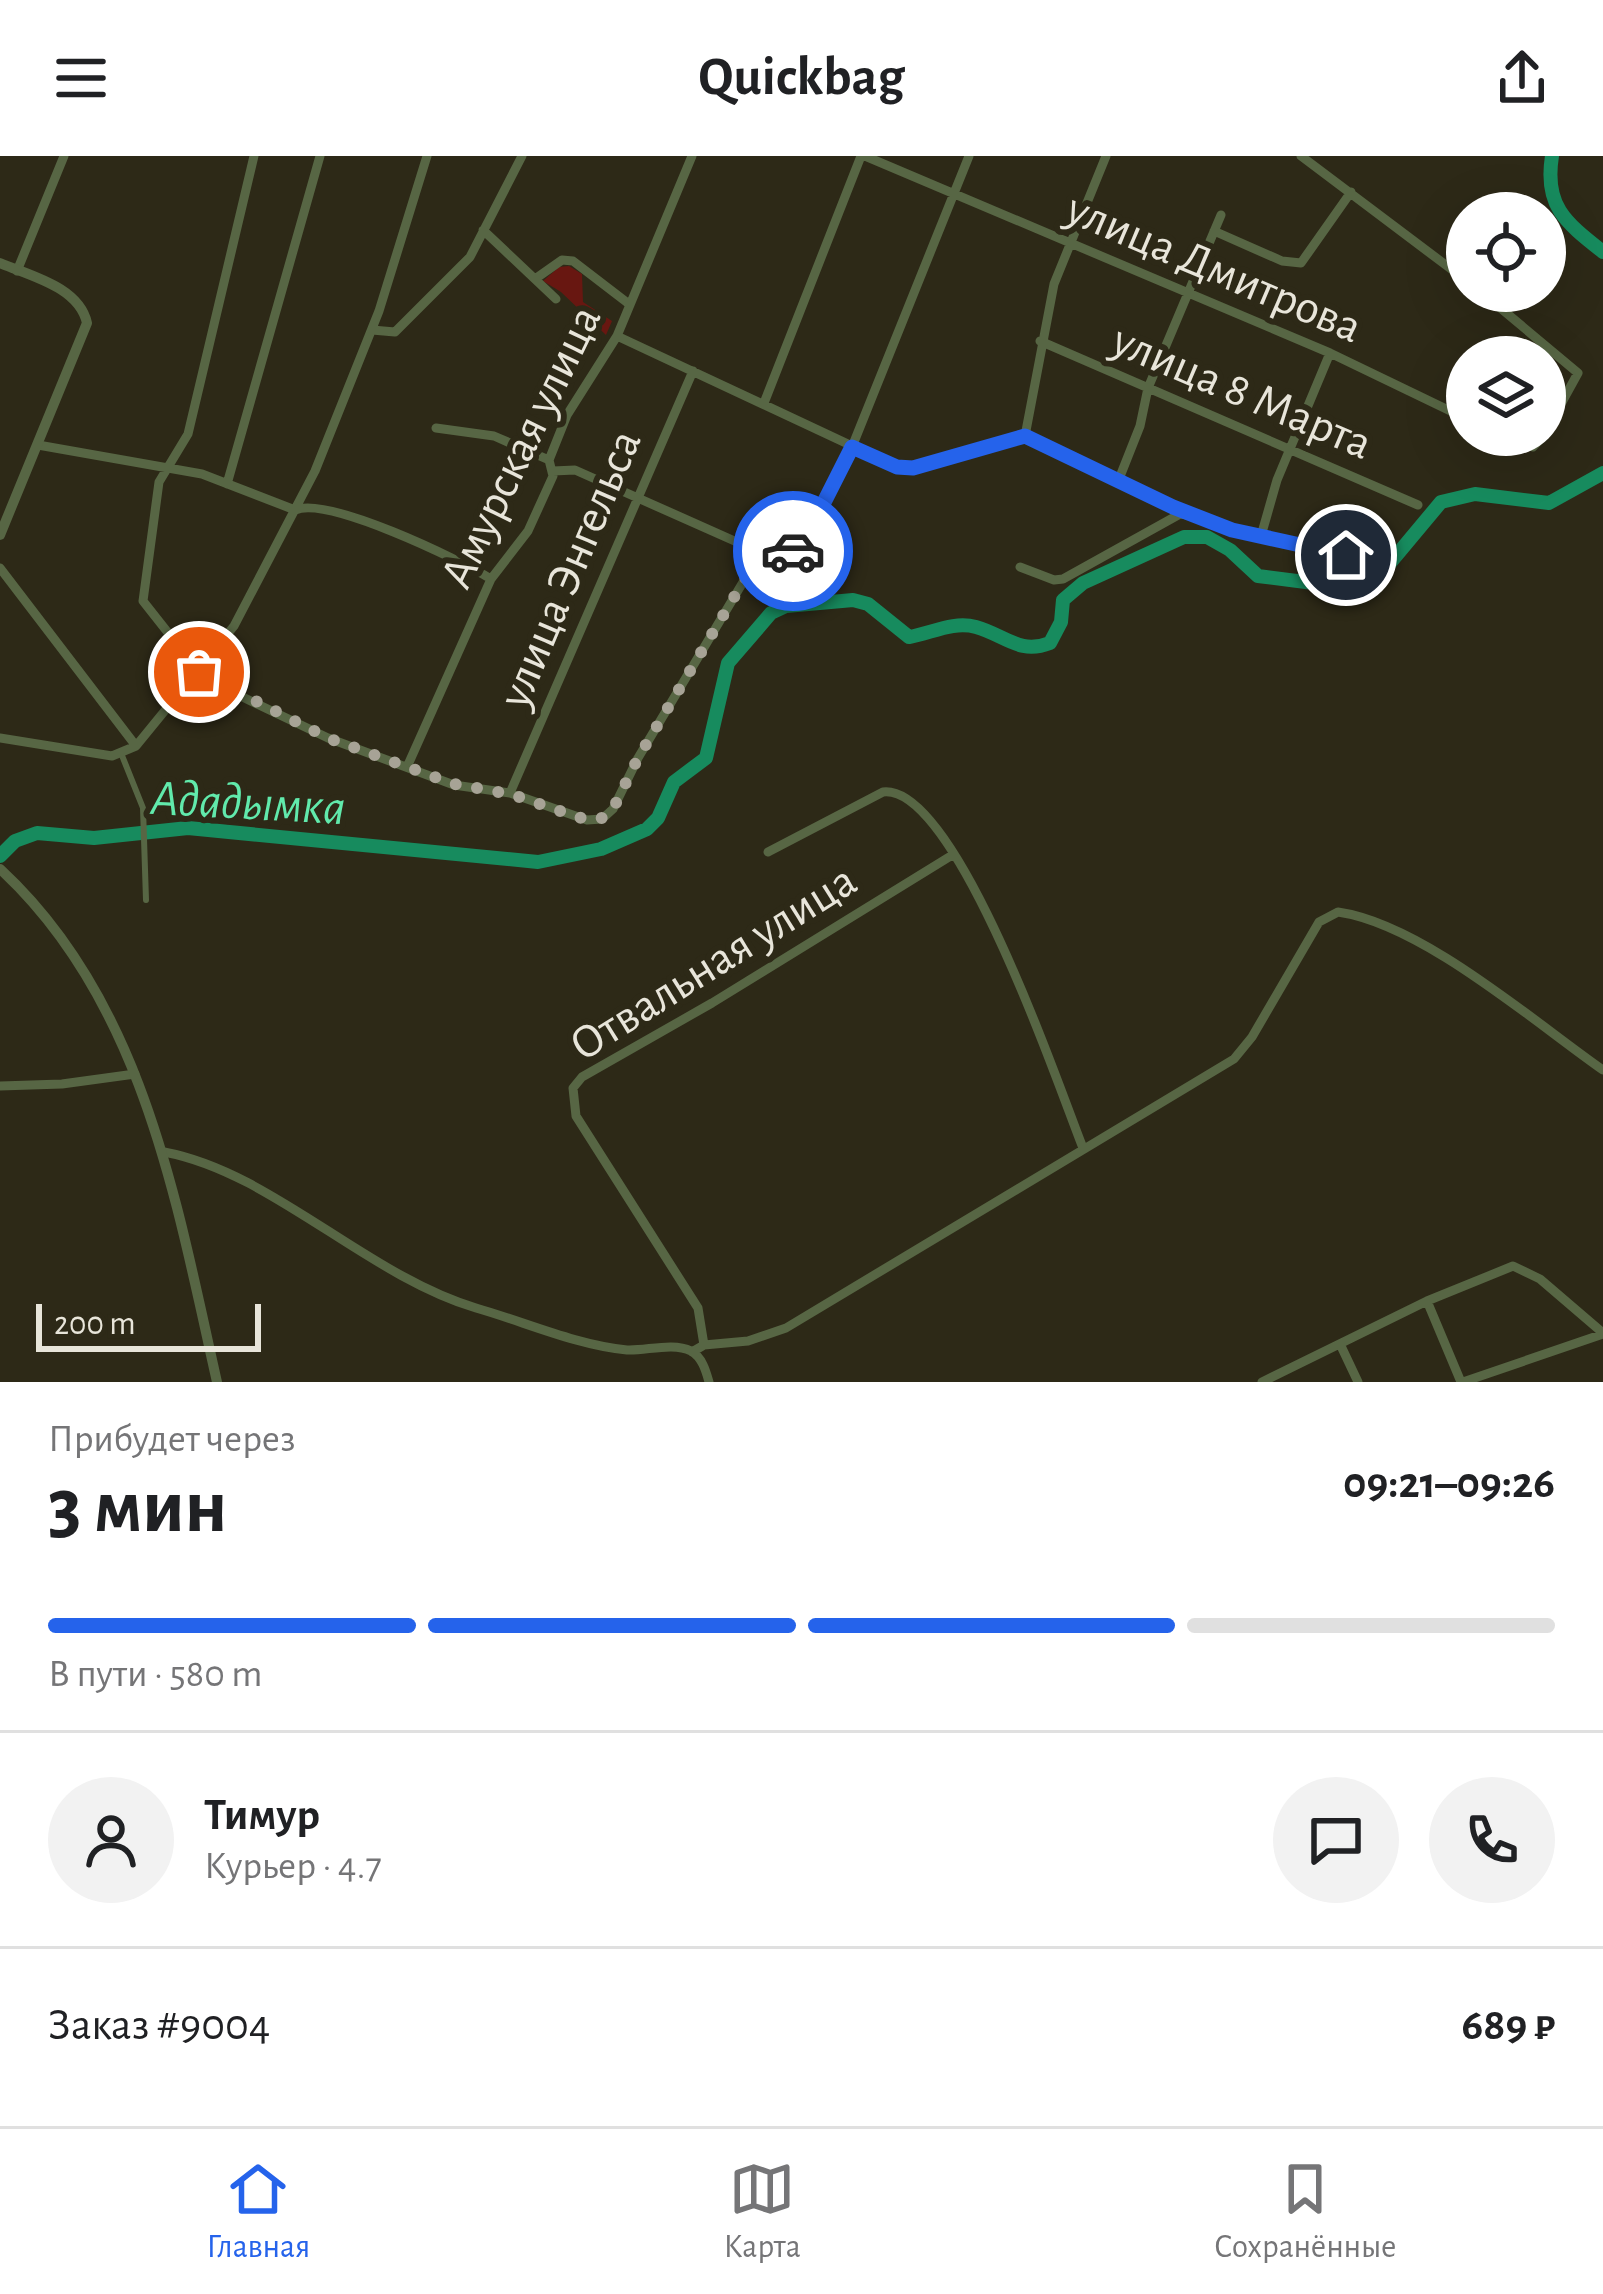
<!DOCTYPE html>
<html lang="ru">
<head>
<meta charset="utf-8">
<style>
  body { margin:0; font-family:"Alegreya Sans",sans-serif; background:#f2f2f2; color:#202124; height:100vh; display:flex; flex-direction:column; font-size:45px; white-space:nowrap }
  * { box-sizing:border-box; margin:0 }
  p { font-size:39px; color:#757577 }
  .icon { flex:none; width:66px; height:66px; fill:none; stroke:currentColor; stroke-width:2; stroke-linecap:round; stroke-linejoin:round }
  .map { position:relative; height:1226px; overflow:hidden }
  .details { display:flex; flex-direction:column; background:#fff; flex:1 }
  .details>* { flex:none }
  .tools { position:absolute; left:1446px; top:36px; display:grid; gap:24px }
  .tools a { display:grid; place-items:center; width:120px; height:120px; border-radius:50%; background:#fff; box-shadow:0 12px 48px #0002; font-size:60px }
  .scale { position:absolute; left:36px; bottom:30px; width:225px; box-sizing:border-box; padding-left:12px; border:6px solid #e8e5da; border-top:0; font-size:33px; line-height:42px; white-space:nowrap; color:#e8e5da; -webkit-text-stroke:9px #2d2917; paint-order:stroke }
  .pin { position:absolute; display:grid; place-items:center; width:102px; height:102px; color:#fff; margin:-51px; border:6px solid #fff; border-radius:50%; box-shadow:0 3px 12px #0007 }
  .courier { position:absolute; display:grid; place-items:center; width:120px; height:120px; margin:-60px; border:9px solid #2563eb; border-radius:50%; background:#fff; color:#222; box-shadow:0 3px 15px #0007 }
  .head em { font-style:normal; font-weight:700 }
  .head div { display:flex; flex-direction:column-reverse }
  .head { display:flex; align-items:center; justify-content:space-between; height:204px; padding:0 48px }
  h1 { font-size:78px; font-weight:700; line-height:90px }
  .bar { display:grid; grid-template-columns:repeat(4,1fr); gap:18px 12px; align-content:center; height:144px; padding:0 48px }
  .bar i { height:15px; border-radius:9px; background:#e0e0e0 }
  .bar .on { background:#2563eb }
  .bar p { grid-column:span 4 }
  .line { display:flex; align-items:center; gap:30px; padding:0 48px; border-top:3px solid #e0e0e0 }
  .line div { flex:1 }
  .round { display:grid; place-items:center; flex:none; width:126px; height:126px; border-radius:63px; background:#f2f2f2 }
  header { display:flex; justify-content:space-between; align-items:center; height:156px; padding:0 48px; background:#fff; font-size:54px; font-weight:700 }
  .menu { display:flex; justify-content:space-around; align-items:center; height:168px; border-top:3px solid #e0e0e0; background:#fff; font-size:33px; color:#757577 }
  .menu a { display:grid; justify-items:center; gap:6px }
  .menu .on { color:#2563eb }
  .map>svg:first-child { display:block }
</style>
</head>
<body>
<header><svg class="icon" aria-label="menu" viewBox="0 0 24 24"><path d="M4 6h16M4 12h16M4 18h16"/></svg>Quickbag<svg class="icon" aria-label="share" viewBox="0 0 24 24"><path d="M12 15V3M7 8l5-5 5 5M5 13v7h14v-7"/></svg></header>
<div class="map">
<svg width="1603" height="1226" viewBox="0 0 1603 1226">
  <rect width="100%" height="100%" fill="#2d2917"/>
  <!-- green -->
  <path fill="#681711" d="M559 111 569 110 582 118 583 146 612 165 606 179 561 136 543 125Z"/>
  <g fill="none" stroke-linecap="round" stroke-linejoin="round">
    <!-- river -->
    <path stroke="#178b5e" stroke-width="14" d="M1552 0C1544 50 1565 66 1603 96
      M0 700 15 685 37 677 94 682 188 672 538 706 601 693 647 673 658 662 674 626 706 602 728 507 771 457 786 450 853 444 868 448 909 481C932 477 953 465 976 471 1005 479 1019 499 1050 487L1061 466 1063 444 1083 427 1184 381H1207L1230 394 1258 420 1352 432 1380 419 1441 346 1475 338 1549 347 1603 317"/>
    <!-- pedestrian -->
    <path stroke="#576644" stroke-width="6" d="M121 597 143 652 146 744"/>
    <!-- minor -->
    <path stroke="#576644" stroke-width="9" d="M254 0 188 278 159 326 143 445 199 516 226 533 328 582 454 629 510 637 587 664 602 663 613 653 638 602 761 396
      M865 0 1330 197 1467 263
      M1301 0 1467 125
      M483 74 556 143
      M1214 75 1282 105 1301 107 1351 36
      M17 115 64 0
      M535 123 562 104 573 105 629 148
      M1480 135 1578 217 1545 277
      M372 174 395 176 470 101 522 0
      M617 180 897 311 913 312 1025 280 1173 351 1232 374 1346 399
      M1040 185 1418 349
      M764 247 861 0
      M436 272 494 280 549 304
      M1499 279 1533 291 1544 279
      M1025 280 1054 128 1106 0
      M38 289 202 318 295 354C328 340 458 403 491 423
      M553 315 575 314 757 395 779 399 798 393 852 291 969 0
      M1119 323 1140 270 1148 232 1221 59
      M227 328 320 0
      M1261 380 1277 324 1330 197
      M1020 411 1054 424 1063 423 1180 358 1188 359
      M0 412 136 590
      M0 582 112 600 136 590 234 470 315 315 379 155 427 0
      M407 611 491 423 528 375 553 320 549 304 567 259 617 180 692 0
      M510 637 693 215
      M768 696 883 636C956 627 1059 932 1083 992
      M0 930 62 928 135 918
      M164 996C272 1016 366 1119 476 1152 525 1166 576 1189 627 1194 646 1195 673 1186 691 1195 702 1201 706 1215 709 1226
      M1427 1145 1461 1226
      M704 1189 698 1152 576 960 573 932 582 921 712 847 954 698
      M1341 1190 1358 1226
      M692 1196 704 1189 748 1185 786 1172 1234 903 1252 881 1319 766 1338 756C1422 768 1533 865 1603 914
      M1262 1226 1427 1145 1513 1110 1540 1123 1603 1177
      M1463 1226 1603 1178"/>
    <!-- tertiary -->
    <path stroke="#576644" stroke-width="10" d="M0 107C31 120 79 131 87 167L0 379
      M0 713C143 845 176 1044 217 1226"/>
  </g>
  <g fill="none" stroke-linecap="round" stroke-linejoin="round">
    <!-- done -->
    <path stroke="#a7a396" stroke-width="12" stroke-dasharray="0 21.6" d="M199 516 328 582 454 628 510 638 587 664 602 662 613 653 638 602 761 396 779 399 793 395"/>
    <!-- route -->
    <path stroke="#2563eb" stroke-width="15" d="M793 395 807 380 852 291 897 311 913 312 1025 280 1173 351 1232 374 1346 399"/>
  </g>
  <g text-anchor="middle" stroke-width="12" stroke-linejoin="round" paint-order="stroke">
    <!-- street labels -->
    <g font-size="48" fill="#e8e5da" stroke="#2d2917">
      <text transform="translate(1215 110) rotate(23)" y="17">улица Дмитрова</text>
      <text transform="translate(1243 234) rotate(23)" y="17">улица 8 Марта</text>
      <text transform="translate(519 290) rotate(-64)" y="17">Амурская улица</text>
      <text transform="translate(568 412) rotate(-67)" y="17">улица Энгельса</text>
      <text transform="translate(712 805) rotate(-32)" y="17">Отвальная улица</text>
    </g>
    <!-- water labels -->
    <g font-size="51" font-style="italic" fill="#61eaac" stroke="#2d2917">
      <text transform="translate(248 645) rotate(3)" y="18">Ададымка</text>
    </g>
  </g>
</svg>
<div class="tools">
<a><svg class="icon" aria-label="locate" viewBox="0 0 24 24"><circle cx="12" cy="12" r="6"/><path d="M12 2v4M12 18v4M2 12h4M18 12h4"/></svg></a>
<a><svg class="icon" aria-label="layers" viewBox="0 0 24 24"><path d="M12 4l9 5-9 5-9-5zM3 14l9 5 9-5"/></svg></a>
</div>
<div class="scale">200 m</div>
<div class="pin" style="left:199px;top:516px;background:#ea580c"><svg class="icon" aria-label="bag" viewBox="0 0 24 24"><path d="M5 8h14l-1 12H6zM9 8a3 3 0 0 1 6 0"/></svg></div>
<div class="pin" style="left:1346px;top:399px;background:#1f2937"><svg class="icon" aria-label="home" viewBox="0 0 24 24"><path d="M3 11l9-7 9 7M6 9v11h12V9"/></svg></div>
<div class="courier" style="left:793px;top:395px"><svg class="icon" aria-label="car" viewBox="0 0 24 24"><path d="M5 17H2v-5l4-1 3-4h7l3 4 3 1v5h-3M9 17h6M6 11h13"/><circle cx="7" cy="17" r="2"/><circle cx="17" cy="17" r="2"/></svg></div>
</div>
<section class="details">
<div class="head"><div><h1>3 мин</h1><p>Прибудет через</p></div><em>09:21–09:26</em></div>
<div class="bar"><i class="on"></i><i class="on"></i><i class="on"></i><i></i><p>В пути · 580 m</p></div>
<div class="line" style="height:216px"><a class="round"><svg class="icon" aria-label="person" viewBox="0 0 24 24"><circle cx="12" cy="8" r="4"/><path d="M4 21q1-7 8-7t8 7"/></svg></a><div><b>Тимур</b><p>Курьер · 4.7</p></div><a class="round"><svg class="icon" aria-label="chat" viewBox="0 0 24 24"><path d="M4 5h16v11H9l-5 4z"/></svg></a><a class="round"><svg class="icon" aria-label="phone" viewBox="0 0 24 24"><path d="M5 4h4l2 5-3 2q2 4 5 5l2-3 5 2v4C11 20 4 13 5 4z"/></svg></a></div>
<div class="line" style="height:156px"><div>Заказ #9004</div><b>689 ₽</b></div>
</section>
<nav class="menu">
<a class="on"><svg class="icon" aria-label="home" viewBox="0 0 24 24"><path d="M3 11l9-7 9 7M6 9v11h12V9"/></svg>Главная</a>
<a><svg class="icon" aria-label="map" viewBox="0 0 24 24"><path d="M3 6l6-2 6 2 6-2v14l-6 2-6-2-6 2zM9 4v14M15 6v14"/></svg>Карта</a>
<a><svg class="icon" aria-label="saved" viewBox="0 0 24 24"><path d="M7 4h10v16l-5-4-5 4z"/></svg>Сохранённые</a>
</nav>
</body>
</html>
